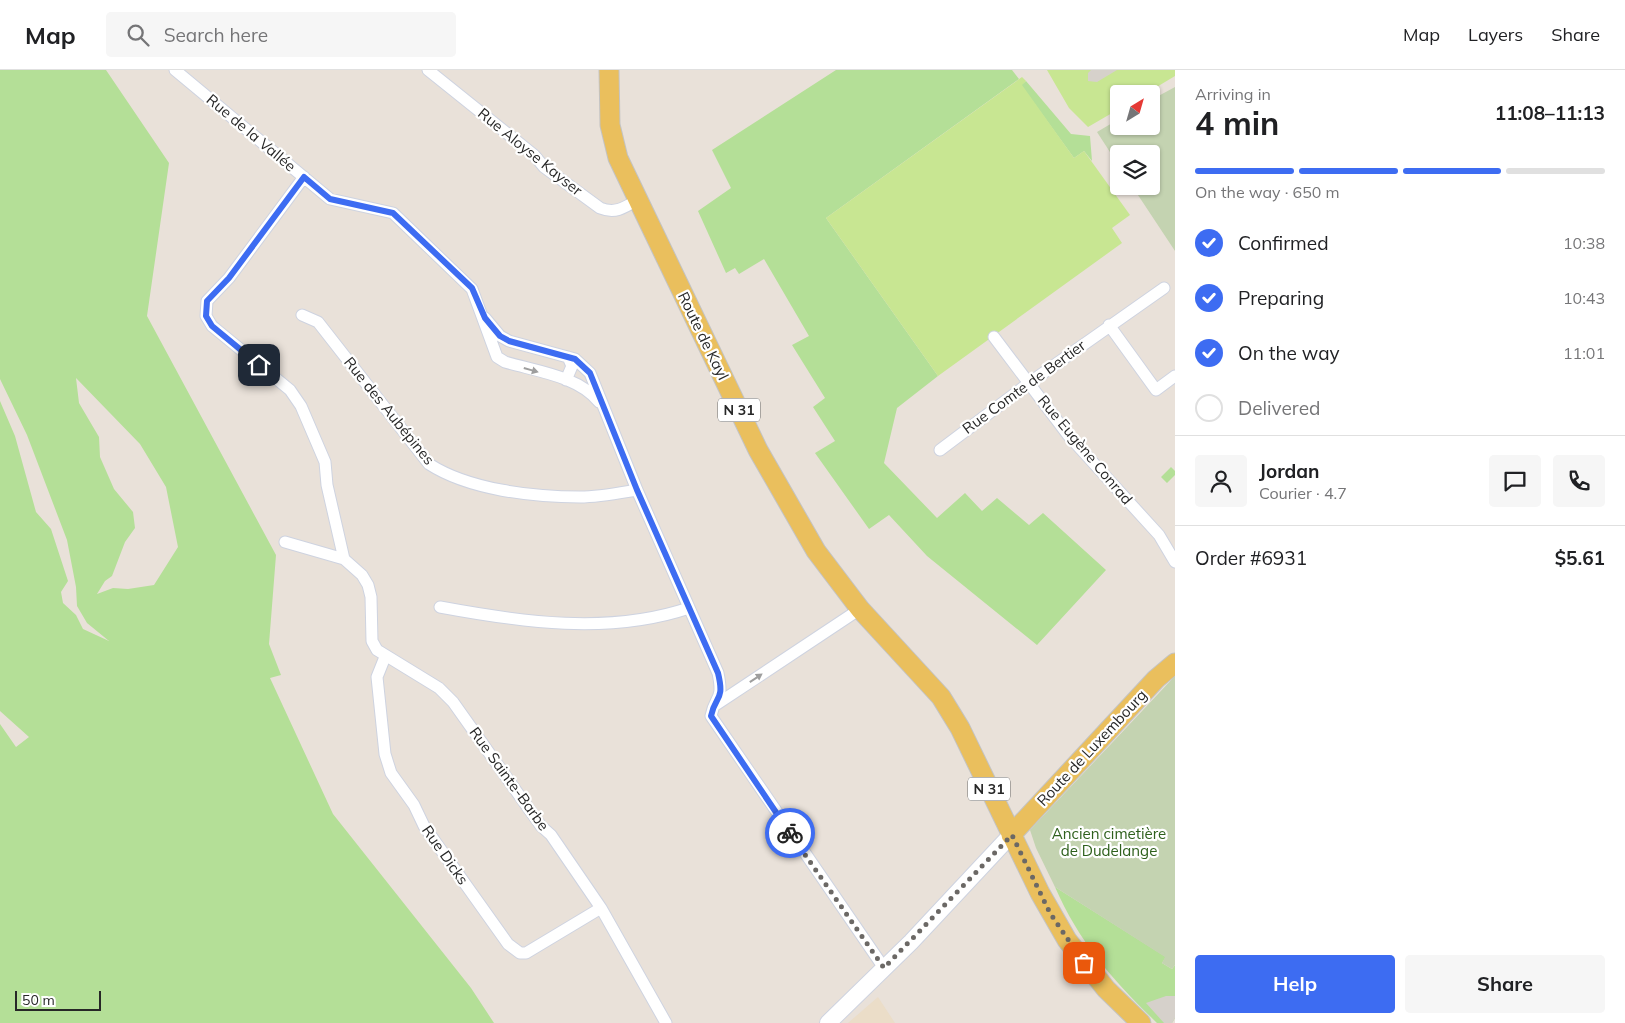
<!DOCTYPE html>
<html lang="en">
<head>
<meta charset="utf-8">
<style>
  body { margin:0; font-family:Mulish,sans-serif; background:#f6f6f6; color:#202124; height:100vh; display:flex; flex-direction:column; font-size:19px; white-space:nowrap }
  * { box-sizing:border-box; margin:0 }
  p { font-size:16px; color:#757577 }
  .icon { flex:none; width:28px; height:28px; fill:none; stroke:currentColor; stroke-width:2; stroke-linecap:round; stroke-linejoin:round }
  .map { position:relative; flex:1; overflow:hidden }
  .drawer { display:flex; flex-direction:column; background:#fff; width:450px }
  .drawer>* { flex:none }
  .needle { width:32px; rotate:37deg }
  .fabs { position:absolute; left:1110px; top:15px; display:grid; gap:10px }
  .fabs a { display:grid; place-items:center; width:50px; height:50px; border-radius:5px; background:#fff; box-shadow:0 1px 4px #0004; font-size:25px }
  .scale { position:absolute; left:15px; bottom:12px; width:86px; box-sizing:border-box; padding-left:5px; border:2px solid #272727; border-top:0; font-size:14px; line-height:18px; white-space:nowrap; color:#272727; -webkit-text-stroke:4px #fff; paint-order:stroke }
  .pin { position:absolute; display:grid; place-items:center; width:42px; height:42px; color:#fff; margin:-21px; border-radius:10px; box-shadow:0 2px 8px #0006 }
  .courier { position:absolute; display:grid; place-items:center; width:50px; height:50px; margin:-25px; border:4px solid #3d6cf2; border-radius:50%; background:#fff; color:#222; box-shadow:0 1px 6px #0007 }
  .headline em { font-style:normal; font-weight:700 }
  .headline div { display:flex; flex-direction:column-reverse }
  .headline { display:flex; align-items:center; justify-content:space-between; height:85px; padding:0 20px }
  h1 { font-size:32px; font-weight:700; line-height:38px }
  .bar { display:grid; grid-template-columns:repeat(4,1fr); gap:8px 5px; align-content:center; height:60px; padding:0 20px }
  .bar i { height:6px; border-radius:4px; background:#e0e0e0 }
  .bar .active { background:#3d6cf2 }
  .bar p { grid-column:span 4 }
  .line { display:flex; align-items:center; gap:12px; padding:0 20px; border-top:1px solid #e0e0e0 }
  .line div { flex:1 }
  .round { display:grid; place-items:center; flex:none; width:52px; height:52px; border-radius:5px; background:#f6f6f6 }
  ol { padding:0 20px; list-style:none }
  li { display:flex; align-items:center; gap:15px; height:55px }
  li p { margin-inline-start:auto }
  li .icon { padding:5px; border-radius:50%; background:#3d6cf2; color:#fff; stroke-width:4 }
  li:last-child { color:#757577 }
  li i { width:28px; height:28px; border:2px solid #e0e0e0; border-radius:50% }
  .cta { display:flex; gap:10px; margin-top:auto; padding:10px 20px }
  .cta a { flex:1; height:58px; border-radius:5px; background:#3d6cf2; color:#fff; font-size:20px; font-weight:700; line-height:58px; text-align:center }
  .cta a+a { background:#f6f6f6; color:#202124 }
  header { display:flex; align-items:center; gap:30px; box-sizing:border-box; height:70px; padding:0 25px; background:#fff; border-bottom:1px solid #e0e0e0 }
  header strong { font-size:24px }
  nav { display:flex; gap:28px; margin-inline-start:auto; font-size:18px }
  .search { width:350px; height:45px; background:#f6f6f6; display:flex; align-items:center; gap:12px; box-sizing:border-box; padding:0 18px; border-radius:5px; color:#757577; font-size:19px }
  main { display:flex; flex:1; min-height:0 }
  .map>svg:first-child { display:block }
</style>
</head>
<body>
<header>
<strong>Map</strong>
<div class="search"><svg class="icon" aria-label="search" viewBox="0 0 24 24"><circle cx="10" cy="10" r="6"/><path d="M15 15l6 6"/></svg>Search here</div>
<nav><a>Map</a><a>Layers</a><a>Share</a></nav>
</header>
<main>
<div class="map">
<svg width="1175" height="953" viewBox="0 0 1175 953">
  <rect width="100%" height="100%" fill="#e9e1d9"/>
  <!-- education -->
  <path fill="#ebddc8" d="M878 927 895 953H848Z"/>
  <!-- green -->
  <path fill="#b4df97" fill-rule="evenodd" d="M0 0H106L169 93 147 246 276 485 269 574 281 605 270 608 333 744 471 918 494 953H0V654L16 677 29 667 0 641V331L15 366 36 442 51 459 68 511 61 522 63 533 76 545 83 559 109 571 87 553 77 536 76 517 67 470 27 365 0 309ZM76 308 140 374 166 417 178 477 154 515 128 519 113 518 97 524 105 511 112 506 125 472 135 458 133 442 114 419 100 387 99 367 79 333Z
    M836 0H1012L1019 9 826 148 938 306 897 338 884 393 937 448 965 423 982 441 997 428 1029 455 1043 443 1106 500 1037 575 927 486 889 445 869 459 815 383 835 371 813 337 825 328 792 275 809 266 764 189 739 204 735 198 726 203 698 141 731 118 712 80Z
    M1026 11 1071 64 1090 66 1092 91 1084 81 1074 88 1021 15Z
    M1171 397 1175 401V405L1167 413 1161 407Z
    M1055 817 1166 887 1162 893 1172 899 1175 895V948L1172 953H1157C1113 910 1080 874 1055 817Z"/>
  <!-- cemetery -->
  <path fill="#c4d3b1" d="M1175 17V181L1132 116H1151V84H1119V96L1097 62 1119 49V56H1151V30Z
    M1175 606V895L1172 899 1162 893 1165 887 1055 817 1036 778 1030 760Z"/>
  <!-- pitch -->
  <path fill="#c8e692" d="M1047 0H1175V6L1145 24H1119V39L1088 57 1069 38Z
    M1022 7 1026 11 1022 15 1074 88 1084 81 1130 145 1112 158 1122 173 938 306 826 148Z"/>
  <!-- plaza -->
  <path fill="#d6d1cb" d="M1091 0H1117L1097 12 1088 11V3Z
    M1166 926H1175V948L1172 953H1164L1146 933Z"/>
  <g fill="none" stroke-linecap="round" stroke-linejoin="round">
    <!-- minor casing -->
    <g stroke="#ced3e0" stroke-width="13">
      <path id="minor" d="M175 0 330 129 393 143 472 219 497 287 505 292C535 301 579 306 599 332
        M428 0 534 85 544 97 600 138C615 144 624 138 637 130
        M304 107 229 208 207 231 206 246 212 256 290 320 301 336 325 392 327 415 344 489 362 505 368 515 371 527 372 571 377 580 439 618 453 632 541 756 551 765 601 838 666 953
        M302 245 318 252 429 394C469 420 534 427 580 427 599 427 619 423 637 420
        M485 248 500 266 509 271 575 289 590 303 637 420 718 603C724 632 715 625 711 646L884 898
        M1109 255 1156 320 1175 306
        M994 267 1068 365 1159 465 1175 492
        M566 310 572 296 568 287
        M940 380 1029 313 1164 218
        M285 472 344 489
        M440 537C521 552 609 565 689 538
        M385 587 377 607 385 684 391 703 414 735 424 756 508 874 520 883H526L601 838
        M717 634 860 539"/>
    </g>
    <!-- secondary casing -->
    <g stroke="#ced3e0" stroke-width="18">
      <path id="secondary" d="M828 953 911 872 1011 765"/>
    </g>
    <!-- primary casing -->
    <g stroke="#c3c3c3" stroke-width="21">
      <path id="primary" d="M609 0 610 55 618 88 758 380 816 481 860 539 941 627 960 658 1040 823 1067 870 1106 919 1141 953
        M1011 765 1156 609 1175 593"/>
    </g>
    <!-- minor -->
    <use href="#minor" stroke="#fff" stroke-width="11"/>
    <!-- secondary -->
    <use href="#secondary" stroke="#fff" stroke-width="16"/>
    <!-- primary -->
    <use href="#primary" stroke="#eabf5d" stroke-width="19"/>
  </g>
  <!-- one-way arrows -->
  <defs><path id="oneway-solid" d="M-6-.8H1V-3.2L6.5 0L1 3.2V.8H-6Z" transform="scale(1.25)"/></defs>
  <g fill="#9e9e9e">
    <use href="#oneway-solid" transform="translate(531 300) rotate(16)"/>
    <use href="#oneway-solid" transform="translate(756 608) rotate(-34)"/>
  </g>
  <g fill="none" stroke-linecap="round" stroke-linejoin="round">
    <!-- done -->
    <path stroke="#6b6865" stroke-width="5" stroke-dasharray="0 9" d="M790 763 884 898 1012 765 1050 843 1084 893"/>
    <!-- route -->
    <path stroke="#3d6cf2" stroke-width="6" d="M259 295 212 256 206 246 207 231 229 208 304 107 330 129 393 143 472 218 485 248 500 266 509 271 575 289 590 303 637 420 718 603C725 632 715 625 711 646L790 763"/>
  </g>
  <g text-anchor="middle" stroke-width="4.5" stroke-linejoin="round" paint-order="stroke">
    <!-- shield labels -->
    <g fill="#fff" stroke="#686868" stroke-width="1">
      <rect x="718" y="328.5" width="42" height="23" rx="4"/>
      <rect x="968" y="707.5" width="42" height="23" rx="4"/>
    </g>
    <g font-size="14" font-weight="bold" fill="#272727">
      <text x="739" y="345">N 31</text>
      <text x="989" y="724">N 31</text>
    </g>
    <!-- street labels -->
    <g font-size="15" fill="#272727" stroke="#fff">
      <text transform="translate(251 63) rotate(40)" y="5">Rue de la Vallée</text>
      <text transform="translate(530 82) rotate(39)" y="5">Rue Aloyse Kayser</text>
      <text transform="translate(703 266) rotate(64)" y="5">Route de Kayl</text>
      <text transform="translate(1024 317) rotate(-36)" y="5">Rue Comte de Bertier</text>
      <text transform="translate(389 341) rotate(51)" y="5">Rue des Aubépines</text>
      <text transform="translate(1085 380) rotate(50)" y="5">Rue Eugène Conrad</text>
      <text transform="translate(1092 678) rotate(-47)" y="5">Route de Luxembourg</text>
      <text transform="translate(509 709) rotate(54)" y="5">Rue Sainte-Barbe</text>
      <text transform="translate(445 785) rotate(55)" y="5">Rue Dicks</text>
    </g>
    <!-- park labels -->
    <g font-size="15" fill="#2e601c" stroke="#fff">
      <text x="1109" y="769">Ancien cimetière<tspan x="1109" dy="17">de Dudelange</tspan></text>
    </g>
  </g>
</svg>
<div class="fabs">
<a><svg class="needle" viewBox="-14 -14 28 28"><path d="M0-13l5 13h-10z" fill="#e53935"/><path d="M0 13l5-13h-10z" fill="#757577"/></svg></a>
<a><svg class="icon" aria-label="layers" viewBox="0 0 24 24"><path d="M12 4l9 5-9 5-9-5zM3 14l9 5 9-5"/></svg></a>
</div>
<div class="scale">50 m</div>
<div class="pin" style="left:1084px;top:893px;background:#ea580c"><svg class="icon" aria-label="bag" viewBox="0 0 24 24"><path d="M5 8h14l-1 12H6zM9 8a3 3 0 0 1 6 0"/></svg></div>
<div class="pin" style="left:259px;top:295px;background:#1f2937"><svg class="icon" aria-label="home" viewBox="0 0 24 24"><path d="M3 11l9-7 9 7M6 9v11h12V9"/></svg></div>
<div class="courier" style="left:790px;top:763px"><svg class="icon" aria-label="bike" viewBox="0 0 24 24"><circle cx="6" cy="16" r="4"/><circle cx="18" cy="16" r="4"/><path d="M6 16l4-8h5l3 8M10 8l3 8H6M13 5h3"/></svg></div>
</div>
<section class="drawer">
<div class="headline"><div><h1>4 min</h1><p>Arriving in</p></div><em>11:08–11:13</em></div>
<div class="bar"><i class="active"></i><i class="active"></i><i class="active"></i><i></i><p>On the way · 650 m</p></div>
<ol>
<li><svg class="icon" aria-label="check" viewBox="0 0 24 24"><path d="M5 12l5 5 9-10"/></svg>Confirmed<p>10:38</p></li>
<li><svg class="icon" aria-label="check" viewBox="0 0 24 24"><path d="M5 12l5 5 9-10"/></svg>Preparing<p>10:43</p></li>
<li><svg class="icon" aria-label="check" viewBox="0 0 24 24"><path d="M5 12l5 5 9-10"/></svg>On the way<p>11:01</p></li>
<li><i></i>Delivered</li>
</ol>
<div class="line" style="height:90px"><a class="round"><svg class="icon" aria-label="person" viewBox="0 0 24 24"><circle cx="12" cy="8" r="4"/><path d="M4 21q1-7 8-7t8 7"/></svg></a><div><b>Jordan</b><p>Courier · 4.7</p></div><a class="round"><svg class="icon" aria-label="chat" viewBox="0 0 24 24"><path d="M4 5h16v11H9l-5 4z"/></svg></a><a class="round"><svg class="icon" aria-label="phone" viewBox="0 0 24 24"><path d="M5 4h4l2 5-3 2q2 4 5 5l2-3 5 2v4C11 20 4 13 5 4z"/></svg></a></div>
<div class="line" style="height:65px"><div>Order #6931</div><b>$5.61</b></div>
<div class="cta"><a>Help</a><a>Share</a></div>
</section>
</main>
</body>
</html>
